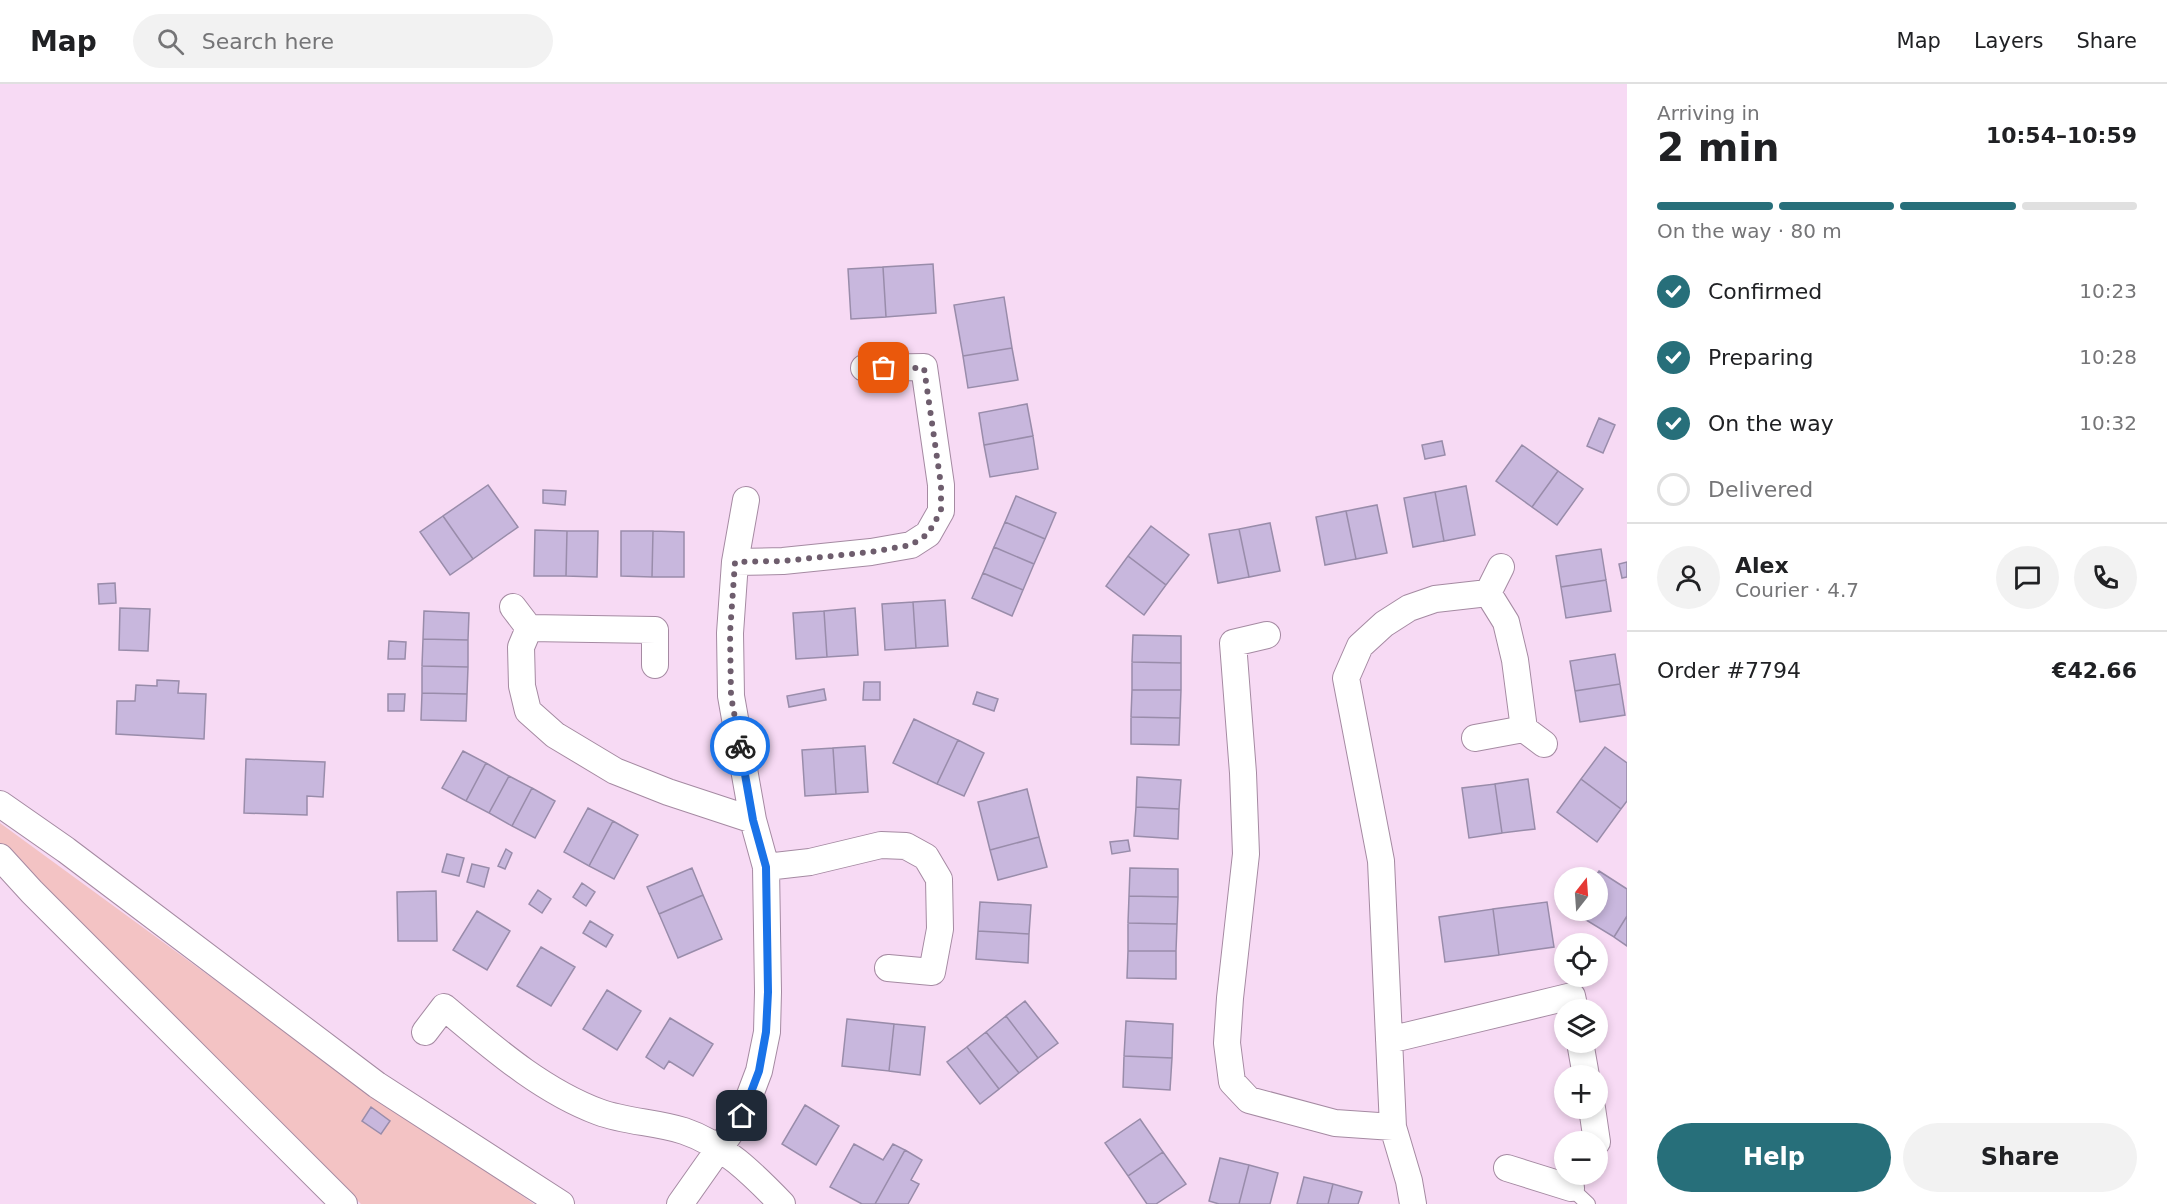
<!DOCTYPE html>
<html lang="en">
<head>
<meta charset="utf-8">
<style>
  body { margin:0; font-family:"DejaVu Sans",sans-serif; background:#f2f2f2; color:#202124; height:100vh; display:flex; flex-direction:column; font-size:22px; white-space:nowrap }
  * { box-sizing:border-box; margin:0 }
  p { font-size:20px; color:#757577 }
  .icon { flex:none; width:33px; height:33px; fill:none; stroke:currentColor; stroke-width:2; stroke-linecap:round; stroke-linejoin:round }
  .map { position:relative; flex:1; overflow:hidden }
  .sheet { display:flex; flex-direction:column; background:#fff; width:540px }
  .sheet>* { flex:none }
  .needle { width:39px; rotate:17deg }
  .tools { position:absolute; left:1554px; top:783px; display:grid; gap:12px }
  .tools a { display:grid; place-items:center; width:54px; height:54px; border-radius:50%; background:#fff; box-shadow:0 3px 9px #0003; font-size:30px }
  .pin { position:absolute; display:grid; place-items:center; width:51px; height:51px; color:#fff; margin:-26px; border-radius:12px; box-shadow:0 3px 9px #0006 }
  .courier { position:absolute; display:grid; place-items:center; width:60px; height:60px; margin:-30px; border:4px solid #1a73e8; border-radius:50%; background:#fff; color:#222; box-shadow:0 2px 8px #0007 }
  .head em { font-style:normal; font-weight:600 }
  .head div { display:flex; flex-direction:column-reverse }
  .head { display:flex; align-items:center; justify-content:space-between; height:102px; padding:0 30px }
  h1 { font-size:39px; font-weight:600; line-height:45px }
  .bar { display:grid; grid-template-columns:repeat(4,1fr); gap:9px 6px; align-content:center; height:72px; padding:0 30px }
  .bar i { height:8px; border-radius:4px; background:#e0e0e0 }
  .bar .current { background:#276f7a }
  .bar p { grid-column:span 4 }
  .line { display:flex; align-items:center; gap:15px; padding:0 30px; border-top:2px solid #e0e0e0 }
  .line div { flex:1 }
  .round { display:grid; place-items:center; flex:none; width:63px; height:63px; border-radius:32px; background:#f2f2f2 }
  ol { padding:0 30px; list-style:none }
  li { display:flex; align-items:center; gap:18px; height:66px }
  li p { margin-inline-start:auto }
  li .icon { padding:6px; border-radius:50%; background:#276f7a; color:#fff; stroke-width:4 }
  li:last-child { color:#757577 }
  li i { width:33px; height:33px; border:3px solid #e0e0e0; border-radius:50% }
  .cta { display:flex; gap:12px; margin-top:auto; padding:12px 30px }
  .cta a { flex:1; height:69px; border-radius:36px; background:#276f7a; color:#fff; font-size:24px; font-weight:600; line-height:69px; text-align:center }
  .cta a+a { background:#f2f2f2; color:#202124 }
  header { display:flex; align-items:center; gap:36px; box-sizing:border-box; height:84px; padding:0 30px; background:#fff; border-bottom:2px solid #e0e0e0 }
  header strong { font-size:28px }
  nav { display:flex; gap:33px; margin-inline-start:auto; font-size:21px }
  .search { width:420px; height:54px; background:#f2f2f2; display:flex; align-items:center; gap:15px; box-sizing:border-box; padding:0 21px; border-radius:33px; color:#757577; font-size:22px }
  main { display:flex; flex:1; min-height:0 }
  .map>svg:first-child { display:block }
</style>
</head>
<body>
<header>
<strong>Map</strong>
<div class="search"><svg class="icon" aria-label="search" viewBox="0 0 24 24"><circle cx="10" cy="10" r="6"/><path d="M15 15l6 6"/></svg>Search here</div>
<nav><a>Map</a><a>Layers</a><a>Share</a></nav>
</header>
<main>
<div class="map">
<svg width="1627" height="1120" viewBox="0 0 1627 1120">
  <rect width="100%" height="100%" fill="#f7daf4"/>
  <!-- green -->
  <path fill="#f3c3c4" d="M0 739 278 942 534 1120H361L268 1030 0 761Z"/>
  <!-- building -->
  <path fill="#c8b7dd" stroke="#998caa" stroke-width="1.5" d="M933 180 936 229 886 233 883 183Z
    M883 183 886 233 851 235 848 185Z
    M1004 213 1012 264 963 272 954 221Z
    M1012 264 1018 296 968 304 963 272Z
    M1027 320 1033 352 984 361 979 329Z
    M1599 334 1615 341 1603 369 1587 362Z
    M1033 352 1038 385 990 393 984 361Z
    M1442 357 1445 371 1425 375 1422 361Z
    M1522 361 1558 387 1532 423 1496 397Z
    M1558 387 1583 405 1557 441 1532 423Z
    M488 401 518 443 473 475 443 432Z
    M1466 402 1475 451 1444 457 1435 408Z
    M543 406 566 407 565 421 543 419Z
    M1435 408 1444 457 1413 463 1404 414Z
    M1016 412 1056 429 1045 455 1005 438Z
    M1377 421 1387 469 1356 475 1346 427Z
    M1346 427 1356 475 1325 481 1316 433Z
    M443 432 473 475 450 491 420 448Z
    M1005 438 1045 455 1034 480 994 463Z
    M1270 439 1280 487 1249 493 1239 445Z
    M1151 442 1189 471 1166 501 1128 472Z
    M1239 445 1249 493 1218 499 1209 450Z
    M535 446 567 447 566 492H534Z
    M567 447H598L597 493 566 492Z
    M621 447H653L652 493 621 492Z
    M653 447 684 448V493H652Z
    M994 463 1034 480 1023 506 983 489Z
    M1601 465 1606 496 1561 503 1556 472Z
    M1128 472 1166 501 1144 531 1106 502Z
    M1627 478V493L1622 494 1619 480Z
    M983 489 1023 506 1012 532 972 514Z
    M1606 496 1611 527 1566 534 1561 503Z
    M115 499 116 519 99 520 98 500Z
    M945 516 948 562 916 564 913 518Z
    M913 518 916 564 885 566 882 520Z
    M120 524 150 525 148 567 119 566Z
    M855 524 858 571 827 573 824 527Z
    M424 527 469 529 468 556 423 555Z
    M824 527 827 573 796 575 793 529Z
    M1133 551 1181 552V579L1132 578Z
    M423 555 468 556V583L422 582Z
    M389 557 406 558 405 575H388Z
    M1615 570 1620 600 1575 607 1570 577Z
    M1132 578 1181 579V606H1132Z
    M422 582 468 583 467 610 422 609Z
    M157 596 179 597 178 609 206 610 204 655 116 650 117 617H135L136 601 157 602Z
    M864 598H880V616H863Z
    M1620 600 1625 631 1580 638 1575 607Z
    M824 605 826 616 789 623 787 612Z
    M1132 606H1181L1180 634 1131 633Z
    M977 608 998 615 994 627 973 620Z
    M422 609 467 610 466 637 421 636Z
    M388 610H405L404 627H388Z
    M1131 633 1180 634 1179 661 1131 660Z
    M914 635 958 656 937 700 893 679Z
    M958 656 984 669 964 712 937 700Z
    M865 662 868 708 836 710 833 664Z
    M1605 663 1627 679V717L1621 725 1581 695Z
    M833 664 836 710 805 712 802 666Z
    M463 667 486 679 466 717 442 704Z
    M246 675 325 678 323 713 307 712V731L244 729Z
    M486 679 509 692 489 729 466 717Z
    M509 692 532 704 512 742 489 729Z
    M1137 693 1181 696 1179 725 1136 723Z
    M1528 695 1535 745 1502 749 1495 700Z
    M1581 695 1621 725 1597 758 1557 728Z
    M1495 700 1502 749 1469 754 1462 704Z
    M532 704 555 717 535 754 512 742Z
    M1027 705 1039 753 990 766 978 718Z
    M1136 723 1179 725 1178 755 1134 752Z
    M588 724 613 737 589 782 564 768Z
    M613 737 638 751 614 795 589 782Z
    M1039 753 1047 783 998 796 990 766Z
    M1128 756 1130 767 1112 770 1110 758Z
    M506 765 512 769 505 785 498 782Z
    M447 770 464 774 459 792 442 788Z
    M472 780 489 784 484 803 467 798Z
    M692 784 703 811 659 830 647 803Z
    M1130 784 1178 785V813L1129 812Z
    M1599 787 1627 805V832L1614 853 1573 828 1598 826V794H1594Z
    M582 799 595 808 586 822 573 813Z
    M538 806 551 815 542 829 529 820Z
    M436 807 437 857H398L397 808Z
    M703 811 722 855 678 874 659 830Z
    M1129 812 1178 813 1177 840 1128 839Z
    M980 818 1031 821 1029 850 978 847Z
    M1547 818 1554 863 1499 871 1493 825Z
    M1493 825 1499 871 1445 878 1439 833Z
    M477 827 510 847 487 886 453 866Z
    M1627 832V862L1614 853Z
    M590 837 613 851 606 863 583 849Z
    M1128 839 1177 840 1176 867H1128Z
    M978 847 1029 850 1028 879 976 875Z
    M541 863 575 883 551 922 517 902Z
    M1128 867H1176V895L1127 894Z
    M607 906 641 927 617 966 583 945Z
    M1025 917 1058 959 1038 974 1006 932Z
    M1006 932 1038 974 1019 989 986 948Z
    M670 934 713 960 693 992 669 977 664 985 646 973Z
    M847 935 894 940 889 987 842 982Z
    M1126 937 1173 940 1172 974 1124 972Z
    M894 940 925 943 920 991 889 987Z
    M986 948 1019 989 999 1005 967 963Z
    M967 963 999 1005 980 1020 947 978Z
    M1124 972 1172 974 1170 1006 1123 1003Z
    M805 1021 839 1042 816 1081 782 1060Z
    M371 1023 390 1037 381 1050 362 1037Z
    M1140 1035 1163 1068 1128 1092 1105 1059Z
    M854 1060 883 1076 893 1060 905 1066 875 1120H862L830 1103Z
    M905 1066 922 1076 911 1096 919 1100 908 1120H875Z
    M1163 1068 1186 1100 1156 1120H1147L1128 1092Z
    M1220 1074 1249 1081 1239 1120H1219L1209 1117Z
    M1249 1081 1278 1089 1270 1120H1239Z
    M1304 1093 1333 1100 1328 1120H1297Z
    M1333 1100 1362 1108 1358 1120H1328Z"/>
  <g fill="none" stroke-linecap="round" stroke-linejoin="round">
    <!-- lane casing -->
    <g stroke="#a58aa2" stroke-width="16">
      <path id="lane" d="M1571 1104 1588 1120"/>
    </g>
    <!-- street casing -->
    <g stroke="#a58aa2" stroke-width="28">
      <path id="street" d="M746 416 735 478 783 477 871 468 911 461 928 450 941 427V401L924 283 864 284
        M1488 509 1501 483
        M513 523 529 544 655 546V581
        M529 544 521 563 522 602 528 627 555 651 615 687 668 708 753 736
        M1267 551 1233 559 1243 689 1246 770 1230 914 1227 959 1232 998 1249 1016 1335 1039 1393 1043
        M1475 654 1524 645
        M0 720 66 766 377 1001 561 1120
        M0 773 32 808 344 1120
        M766 783 810 778 881 761 906 762 926 773 939 795 940 845 932 888 888 884
        M425 948 444 923C491 962 540 1006 599 1028 626 1038 656 1038 684 1047 723 1060 753 1090 782 1120
        M1389 956 1572 912 1575 926
        M1580 958 1586 992
        M1592 1024 1597 1058
        M1507 1084 1571 1104
        M680 1120 742 1032 759 987 767 948 768 908 766 783 753 736 731 612 730 549 735 478
        M1413 1120 1409 1097 1393 1043 1381 777 1346 594 1360 562 1384 540 1409 524 1435 515 1488 509 1506 538 1515 576 1524 645 1544 660"/>
    </g>
    <!-- lane -->
    <use href="#lane" stroke="#fff" stroke-width="14"/>
    <!-- street -->
    <use href="#street" stroke="#fff" stroke-width="26"/>
  </g>
  <g fill="none" stroke-linecap="round" stroke-linejoin="round">
    <!-- done -->
    <path stroke="#6e5d6d" stroke-width="6" stroke-dasharray="0 10.8" d="M740 662 731 612 730 549 735 478 783 477 871 468 911 461 928 450 941 427V401L924 284H884"/>
    <!-- route -->
    <path stroke="#1a73e8" stroke-width="8" d="M740 662 753 736 766 783 768 908 766 948 759 987 742 1032"/>
  </g>
</svg>
<div class="tools">
<a><svg class="needle" viewBox="-14 -14 28 28"><path d="M0-13l5 13h-10z" fill="#e53935"/><path d="M0 13l5-13h-10z" fill="#757577"/></svg></a>
<a><svg class="icon" aria-label="locate" viewBox="0 0 24 24"><circle cx="12" cy="12" r="6"/><path d="M12 2v4M12 18v4M2 12h4M18 12h4"/></svg></a>
<a><svg class="icon" aria-label="layers" viewBox="0 0 24 24"><path d="M12 4l9 5-9 5-9-5zM3 14l9 5 9-5"/></svg></a>
<a>+</a>
<a>−</a>
</div>
<div class="pin" style="left:884px;top:284px;background:#ea580c"><svg class="icon" aria-label="bag" viewBox="0 0 24 24"><path d="M5 8h14l-1 12H6zM9 8a3 3 0 0 1 6 0"/></svg></div>
<div class="pin" style="left:742px;top:1032px;background:#1f2937"><svg class="icon" aria-label="home" viewBox="0 0 24 24"><path d="M3 11l9-7 9 7M6 9v11h12V9"/></svg></div>
<div class="courier" style="left:740px;top:662px"><svg class="icon" aria-label="bike" viewBox="0 0 24 24"><circle cx="6" cy="16" r="4"/><circle cx="18" cy="16" r="4"/><path d="M6 16l4-8h5l3 8M10 8l3 8H6M13 5h3"/></svg></div>
</div>
<section class="sheet">
<div class="head"><div><h1>2 min</h1><p>Arriving in</p></div><em>10:54–10:59</em></div>
<div class="bar"><i class="current"></i><i class="current"></i><i class="current"></i><i></i><p>On the way · 80 m</p></div>
<ol>
<li><svg class="icon" aria-label="check" viewBox="0 0 24 24"><path d="M5 12l5 5 9-10"/></svg>Confirmed<p>10:23</p></li>
<li><svg class="icon" aria-label="check" viewBox="0 0 24 24"><path d="M5 12l5 5 9-10"/></svg>Preparing<p>10:28</p></li>
<li><svg class="icon" aria-label="check" viewBox="0 0 24 24"><path d="M5 12l5 5 9-10"/></svg>On the way<p>10:32</p></li>
<li><i></i>Delivered</li>
</ol>
<div class="line" style="height:108px"><a class="round"><svg class="icon" aria-label="person" viewBox="0 0 24 24"><circle cx="12" cy="8" r="4"/><path d="M4 21q1-7 8-7t8 7"/></svg></a><div><b>Alex</b><p>Courier · 4.7</p></div><a class="round"><svg class="icon" aria-label="chat" viewBox="0 0 24 24"><path d="M4 5h16v11H9l-5 4z"/></svg></a><a class="round"><svg class="icon" aria-label="phone" viewBox="0 0 24 24"><path d="M5 4h4l2 5-3 2q2 4 5 5l2-3 5 2v4C11 20 4 13 5 4z"/></svg></a></div>
<div class="line" style="height:78px"><div>Order #7794</div><b>€42.66</b></div>
<div class="cta"><a>Help</a><a>Share</a></div>
</section>
</main>
</body>
</html>
